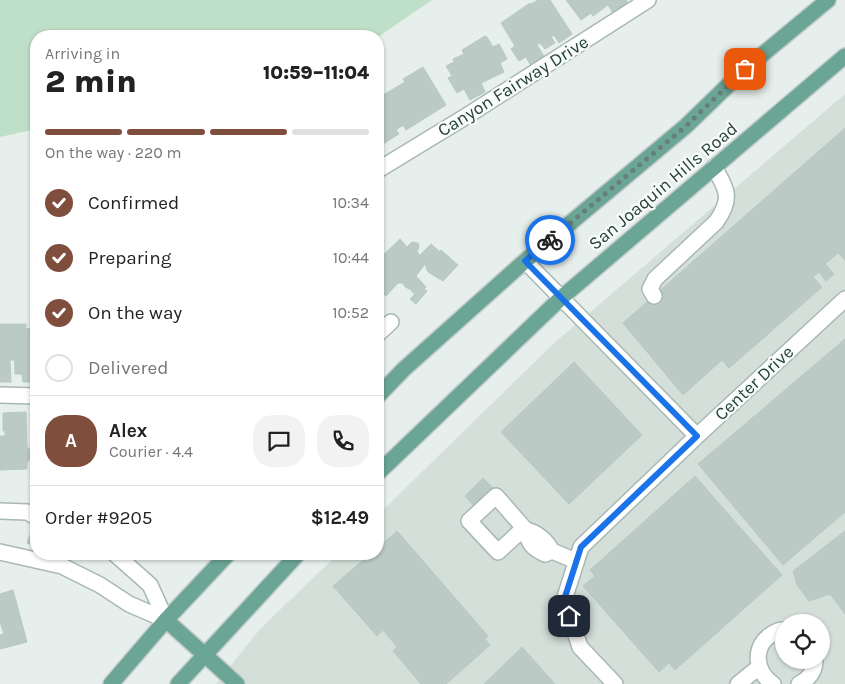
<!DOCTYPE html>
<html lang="en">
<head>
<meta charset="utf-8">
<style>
  body { margin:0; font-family:Karla,sans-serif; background:#f2f2f2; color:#222; height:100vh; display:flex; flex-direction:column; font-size:19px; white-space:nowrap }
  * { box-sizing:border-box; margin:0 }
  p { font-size:16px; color:#767676 }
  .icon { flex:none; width:28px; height:28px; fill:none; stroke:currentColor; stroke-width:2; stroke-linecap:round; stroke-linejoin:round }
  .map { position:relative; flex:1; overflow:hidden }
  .sheet { position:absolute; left:30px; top:30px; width:354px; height:530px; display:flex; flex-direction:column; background:#fff; border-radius:20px; box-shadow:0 1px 4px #0004 }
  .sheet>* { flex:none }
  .buttons { position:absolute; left:775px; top:614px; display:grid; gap:10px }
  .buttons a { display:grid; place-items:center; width:55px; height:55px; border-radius:50%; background:#fff; box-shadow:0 1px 4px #0004; font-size:25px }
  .pin { position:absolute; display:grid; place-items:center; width:42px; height:42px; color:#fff; margin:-21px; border-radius:10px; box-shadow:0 2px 8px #0006 }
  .courier { position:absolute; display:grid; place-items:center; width:50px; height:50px; margin:-25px; border:4px solid #1a73e8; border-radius:50%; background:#fff; color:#222; box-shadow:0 1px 6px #0007 }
  .head em { font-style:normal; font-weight:800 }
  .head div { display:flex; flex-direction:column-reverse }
  .head { display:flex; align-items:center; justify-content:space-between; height:85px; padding:0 15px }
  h1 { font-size:32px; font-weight:800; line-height:38px }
  .bar { display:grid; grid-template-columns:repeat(4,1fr); gap:8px 5px; align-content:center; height:60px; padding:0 15px }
  .bar i { height:6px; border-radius:4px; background:#e0e0e0 }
  .bar .selected { background:#804e3d }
  .bar p { grid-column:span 4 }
  .line { display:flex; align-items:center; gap:12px; padding:0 15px; border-top:1px solid #e0e0e0 }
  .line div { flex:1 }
  .round { display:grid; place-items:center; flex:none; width:52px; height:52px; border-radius:20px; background:#f2f2f2 }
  ol { padding:0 15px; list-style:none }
  li { display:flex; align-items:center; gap:15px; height:55px }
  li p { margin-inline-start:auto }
  li .icon { padding:5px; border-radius:50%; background:#804e3d; color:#fff; stroke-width:4 }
  li:last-child { color:#767676 }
  li i { width:28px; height:28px; border:2px solid #e0e0e0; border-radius:50% }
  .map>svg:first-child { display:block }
</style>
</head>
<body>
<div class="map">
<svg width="845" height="684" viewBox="0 0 845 684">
  <rect width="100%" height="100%" fill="#e6efeb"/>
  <!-- built -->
  <path fill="#d4dfda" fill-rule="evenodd" d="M845 94V684H216L260 629 338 554H378V515L553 344ZM784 622H821V660H784Z"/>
  <!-- green -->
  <path fill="#bfe0c8" d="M0 0H432L378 37 36 36V129L0 137Z"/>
  <!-- building -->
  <path fill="#bbcac4" stroke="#b8c9c2" d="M538 0H550L572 34 559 43 554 35 551 37 555 43 545 49 540 43 537 45 545 58 531 66 526 57 519 61 511 49 515 46 501 23 530 3 531 4Z
    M566 0H626L628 3 613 13 608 5 593 16 591 13 581 20Z
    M485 36 487 37 493 47 499 44 507 59 500 63 504 72 481 83 485 92 470 100 464 89 457 93 448 78 452 76 446 66 454 62 453 59 464 54 462 50Z
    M423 67 446 105 406 130 403 125 396 130 399 134 380 146 378 142V98L405 82 403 79Z
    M845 128V260L838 253 825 264 834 274 826 281 819 272 813 277 822 287 729 368 722 360 683 395 623 323Z
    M400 239 407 247 412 242 418 243 419 247 417 252 420 255 431 244 440 252 441 250 458 265 443 281 428 272 425 264 416 276 426 287 424 289 427 291 416 304 410 299 415 294 411 291 412 290 405 287 403 283H398L386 296 378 287V260Z
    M0 324H14V360H10L11 382H0Z
    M14 324H26V329L36 328V382H23L22 374H15Z
    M845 339V512L783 565 698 464Z
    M574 362 642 435 569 504 501 432Z
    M26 412 27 447 35 455 27 462V469L0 470V436H5V431H3V413Z
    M695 476 782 575 675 670 669 663 659 672 583 586 595 576 590 570Z
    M483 478 493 488 475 507 465 496Z
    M33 527 36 528V546L27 543Z
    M397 531 488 636 485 639 490 645 446 684H421L393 651 397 647 383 630 377 636 333 586 370 554H378V548Z
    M845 531V614L830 594 809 601 797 585 793 571Z
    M13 590 27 642 0 649V635L4 634 0 622V594Z
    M522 647 555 684H484Z"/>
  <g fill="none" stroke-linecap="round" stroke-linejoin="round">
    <!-- minor casing -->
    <g stroke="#a8b8b2" stroke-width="18">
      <path id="minor" d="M378 170 465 117 648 0
        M525 261 697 436
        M654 296 650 289 655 279 716 222C733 198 727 190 714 167
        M378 334 391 322
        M0 395 36 396
        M0 511 27 512 36 517
        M524 528 498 552 469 521 496 496 524 528C530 542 528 546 545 554L552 551 576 561
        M525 530C537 532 547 541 552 551
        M0 552 62 566 100 585 129 604 166 620
        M115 554 150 585 166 620
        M615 684 580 647 564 600 581 547 697 436 845 299
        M738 684 759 667
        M773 684C755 672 752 646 772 634 777 631 779 630 784 630
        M799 684C809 679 815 671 815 660"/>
    </g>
    <!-- major casing -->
    <g stroke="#c2cac8" stroke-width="18">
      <path id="major" d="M378 396 404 369 525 261 686 126 745 69 828 0
        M378 473 561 298 845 56
        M166 620 237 684
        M111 684 166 620 228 554
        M178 684 298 554"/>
    </g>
    <!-- minor -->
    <use href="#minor" stroke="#fff" stroke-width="15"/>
    <!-- major -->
    <use href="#major" stroke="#6aa596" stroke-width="15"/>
  </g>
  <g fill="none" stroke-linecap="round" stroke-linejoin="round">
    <!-- done -->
    <path stroke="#687f78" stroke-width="5" stroke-dasharray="0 9" d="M550 240 686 126 745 69"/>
    <!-- route -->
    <path stroke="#1a73e8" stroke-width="6" d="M550 240 525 261 697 436 581 547 564 600 569 616"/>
  </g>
  <g text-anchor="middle" stroke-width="4.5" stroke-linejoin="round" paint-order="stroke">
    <!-- street labels -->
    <g font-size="18" fill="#24423a" stroke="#f7fbf9">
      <text transform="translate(513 86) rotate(-32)" y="6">Canyon Fairway Drive</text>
      <text transform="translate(663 186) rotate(-40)" y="6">San Joaquin Hills Road</text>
      <text transform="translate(754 383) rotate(-43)" y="6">Center Drive</text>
    </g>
  </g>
</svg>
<div class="buttons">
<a><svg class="icon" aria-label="locate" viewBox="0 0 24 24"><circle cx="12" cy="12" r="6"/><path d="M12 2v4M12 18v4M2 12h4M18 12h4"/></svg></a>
</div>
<div class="pin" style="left:745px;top:69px;background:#ea580c"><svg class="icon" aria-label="bag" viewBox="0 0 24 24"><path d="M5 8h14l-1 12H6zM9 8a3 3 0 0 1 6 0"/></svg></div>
<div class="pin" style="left:569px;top:616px;background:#1f2937"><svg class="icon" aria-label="home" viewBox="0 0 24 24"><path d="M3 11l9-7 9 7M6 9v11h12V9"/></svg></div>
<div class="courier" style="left:550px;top:240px"><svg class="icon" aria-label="bike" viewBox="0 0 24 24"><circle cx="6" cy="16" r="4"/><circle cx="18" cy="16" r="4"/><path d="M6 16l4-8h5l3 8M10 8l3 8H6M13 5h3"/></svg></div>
<section class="sheet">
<div class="head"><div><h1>2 min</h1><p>Arriving in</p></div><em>10:59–11:04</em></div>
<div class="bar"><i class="selected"></i><i class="selected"></i><i class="selected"></i><i></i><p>On the way · 220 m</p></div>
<ol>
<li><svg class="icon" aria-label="check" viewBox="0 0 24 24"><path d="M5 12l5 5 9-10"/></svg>Confirmed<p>10:34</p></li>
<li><svg class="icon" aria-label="check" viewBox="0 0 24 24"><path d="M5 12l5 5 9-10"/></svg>Preparing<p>10:44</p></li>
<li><svg class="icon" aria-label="check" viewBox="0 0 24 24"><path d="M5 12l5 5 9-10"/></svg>On the way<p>10:52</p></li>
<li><i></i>Delivered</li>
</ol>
<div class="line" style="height:90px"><b class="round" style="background:#804e3d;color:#fff">A</b><div><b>Alex</b><p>Courier · 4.4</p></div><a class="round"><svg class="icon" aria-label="chat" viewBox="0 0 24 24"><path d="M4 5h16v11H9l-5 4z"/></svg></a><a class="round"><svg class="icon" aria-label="phone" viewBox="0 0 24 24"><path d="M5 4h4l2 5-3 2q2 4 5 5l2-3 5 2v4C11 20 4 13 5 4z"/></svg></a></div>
<div class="line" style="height:65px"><div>Order #9205</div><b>$12.49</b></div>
</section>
</div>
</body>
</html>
